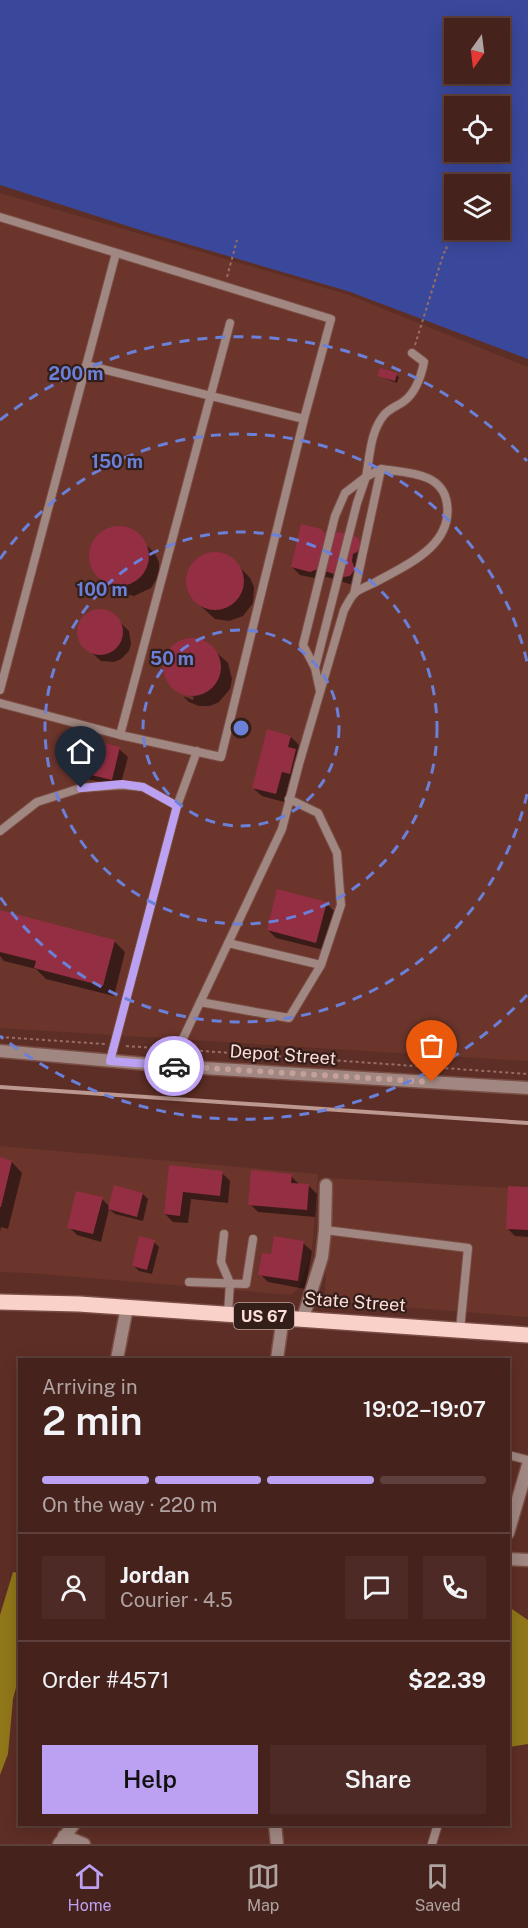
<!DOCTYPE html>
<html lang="en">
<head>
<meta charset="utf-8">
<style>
  body { margin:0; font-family:"Public Sans",sans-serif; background:#4d2a25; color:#f1f3f6; height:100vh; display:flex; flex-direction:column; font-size:22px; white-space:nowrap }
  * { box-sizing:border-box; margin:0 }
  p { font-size:20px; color:#b0a4a3 }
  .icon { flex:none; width:33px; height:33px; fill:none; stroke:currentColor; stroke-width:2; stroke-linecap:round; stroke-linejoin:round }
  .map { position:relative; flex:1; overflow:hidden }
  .side { position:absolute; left:18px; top:1358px; width:492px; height:468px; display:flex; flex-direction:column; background:#46221c; border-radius:0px; box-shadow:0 3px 15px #0003,0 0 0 2px #5e3f3b }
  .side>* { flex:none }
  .needle { width:39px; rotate:194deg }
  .fabs { position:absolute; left:444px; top:18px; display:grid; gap:12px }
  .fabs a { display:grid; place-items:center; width:66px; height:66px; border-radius:0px; background:#46221c; box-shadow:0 3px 15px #0003,0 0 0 2px #5e3f3b; font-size:30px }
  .pin { position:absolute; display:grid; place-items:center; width:51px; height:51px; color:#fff; margin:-62px -26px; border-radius:50% 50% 50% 0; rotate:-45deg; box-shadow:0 0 6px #0007 }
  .pin .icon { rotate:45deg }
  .courier { position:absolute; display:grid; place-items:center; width:60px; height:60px; margin:-30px; border:4px solid #bca0f2; border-radius:50%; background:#fff; color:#222; box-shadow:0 2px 8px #0007 }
  .summary em { font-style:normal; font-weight:600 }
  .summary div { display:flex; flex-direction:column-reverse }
  .summary { display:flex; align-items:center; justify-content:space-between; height:102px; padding:0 24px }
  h1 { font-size:39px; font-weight:600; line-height:45px }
  .bar { display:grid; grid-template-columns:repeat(4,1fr); gap:9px 6px; align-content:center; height:72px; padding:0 24px }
  .bar i { height:8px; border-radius:4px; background:#5e3f3b }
  .bar .on { background:#bca0f2 }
  .bar p { grid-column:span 4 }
  .line { display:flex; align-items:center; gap:15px; padding:0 24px; border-top:2px solid #5e3f3b }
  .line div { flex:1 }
  .round { display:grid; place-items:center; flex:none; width:63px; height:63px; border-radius:0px; background:#4d2a25 }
  .action { display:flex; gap:12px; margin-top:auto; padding:12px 24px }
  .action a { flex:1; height:69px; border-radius:0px; background:#bca0f2; color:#111; font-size:24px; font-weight:600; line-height:69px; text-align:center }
  .action a+a { background:#4d2a25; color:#f1f3f6 }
  .menu { display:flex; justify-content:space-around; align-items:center; height:84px; border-top:2px solid #5e3f3b; background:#46221c; font-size:16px; color:#b0a4a3 }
  .menu a { display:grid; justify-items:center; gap:3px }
  .menu .on { color:#bca0f2 }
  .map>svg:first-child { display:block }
</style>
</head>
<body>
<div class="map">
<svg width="528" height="1844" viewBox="0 0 528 1844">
  <rect width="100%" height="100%" fill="#5d2e25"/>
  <!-- built -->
  <path fill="#6b352b" d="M0 190 350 292 528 364V1061L0 1028Z
    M0 1146 318 1174 312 1251 299 1288 291 1295 29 1273 0 1272Z
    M328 1178 528 1189V1317L325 1301Z"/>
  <!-- forest -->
  <path fill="#90771a" d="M13 1572 19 1573V1676L13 1699 8 1754 0 1775V1615Z
    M509 1607 528 1620V1744L509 1747Z"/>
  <!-- water -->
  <path fill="#3a489c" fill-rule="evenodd" d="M0 0H528V364L350 292 0 190ZM454 28H500V74H454ZM454 106H500V152H454ZM454 184H500V230H454Z"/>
  <!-- pier -->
  <path fill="#5d2e25" d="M0 185 143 231 350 292 528 359V367L349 295 0 193Z"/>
  <!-- shadow -->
  <path fill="#0007" d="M396 375 399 377 397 383 379 376Z
    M120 528 129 530 137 535 155 554 159 562V572L156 580 151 588 134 596 116 592 109 586 98 575 93 567 91 558 92 549 103 533 111 529Z
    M325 534 358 540 367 548 368 554 365 560 361 562 359 570 362 578 358 583 353 585 327 577 319 579 300 575 292 567Z
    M209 554H218L233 560 250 578 254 587 253 603 243 616 229 621 215 619 192 598 187 584 191 566 195 561Z
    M103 610 109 612 129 631 131 644 129 651 121 659 114 662 101 661 82 644 79 638 80 624 85 616 91 612Z
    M187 639 204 641 228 663 232 679 230 689 219 702 210 706H199L189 702 183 696 193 700 194 697 178 691 168 680 164 668 167 655 172 647Z
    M291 737 299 745 297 752 304 759 298 781 290 779 284 802 262 796 253 788Z
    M119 749 128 757 120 787 75 776 67 768Z
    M326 903 334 911 324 950 276 938 268 930Z
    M0 911 114 941 125 952 114 996 46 979 36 969 4 961 0 956Z
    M0 1159 12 1162 22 1173 8 1229 1 1227 0 1232Z
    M170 1167 222 1173 230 1181 228 1203 191 1199 188 1223 173 1222 165 1214Z
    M291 1176 299 1184 309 1186 317 1194 315 1217 258 1212 250 1204Z
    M528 1189V1237L515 1236 507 1228Z
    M143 1194 148 1199 143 1221 115 1214 109 1209 101 1242 77 1235 69 1227 102 1199 110 1207Z
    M154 1242 159 1247 152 1274 139 1271 133 1265Z
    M303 1243 312 1251 305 1289 268 1282 260 1274 272 1256Z"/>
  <!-- building -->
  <path fill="#942e43" d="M380 368 397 373 395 381 377 376Z
    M301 524 321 529 324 533 332 531 353 535 359 539 361 546 357 552 353 554 352 561 355 569 350 576 344 577 318 569 310 572 291 567Z
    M89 556a30 30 0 1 1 60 0a30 30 0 1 1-60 0Z
    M186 581a29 29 0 1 1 58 0a29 29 0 1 1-58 0Z
    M77 632a23 23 0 1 1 46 0a23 23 0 1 1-46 0Z
    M163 667a29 29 0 1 1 58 0a29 29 0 1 1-58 0Z
    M267 729 291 736 288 747 296 749 290 774 282 772 276 794 252 788Z
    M74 735 120 747 112 780 66 769Z
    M277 889 327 902 316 943 267 930Z
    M0 910 115 940 103 986 34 968 36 961 0 952Z
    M0 1157 12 1161 1 1207H0Z
    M169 1165 223 1171 220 1196 183 1192 180 1216 164 1214Z
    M251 1170 292 1174 291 1183 309 1184 307 1210 248 1205Z
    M114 1185 143 1193 137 1217 108 1209Z
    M508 1186 528 1187V1230L506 1229Z
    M76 1191 103 1197 93 1234 67 1228Z
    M139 1236 155 1240 147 1270 132 1266Z
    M274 1236 304 1241 298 1281 258 1275 262 1253 271 1254Z"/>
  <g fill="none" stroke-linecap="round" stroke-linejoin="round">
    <!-- service casing -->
    <g stroke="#7a4e45" stroke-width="10">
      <path id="service" d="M0 217 331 319 304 419 221 757 120 735 0 703
        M86 365 304 419
        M315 668 303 645 335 516 345 493 366 477C370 456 370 432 384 415 389 409 397 406 403 402 416 393 421 377 424 362L412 353
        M0 690 116 253
        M320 691 315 668 357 503 366 477 381 469
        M120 735 230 323
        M0 831 37 802 81 788 122 785 143 787 177 806
        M228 943 321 965 341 905 337 853 318 813 289 799
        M200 1002 289 1018 321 965
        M110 1061 177 806 197 751
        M170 1066 282 829 299 764 344 610C347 605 350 598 354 594 358 589 368 586 374 583 404 566 453 547 447 504 443 472 407 473 381 469L354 594
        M325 1230 468 1248 460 1330
        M224 1234 221 1262 230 1283 228 1313
        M189 1282 246 1284 253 1239
        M508 1455 528 1460
        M432 1844 438 1824"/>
    </g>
    <!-- minor casing -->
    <g stroke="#7a4e45" stroke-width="15">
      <path id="minor" d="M0 1051 170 1066 528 1088
        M303 1318 322 1257 325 1230 326 1185
        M117 1359 127 1307
        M277 1359 283 1317
        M508 1533 528 1465
        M508 1559 528 1560
        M275 1824 277 1844
        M64 1836 84 1844
        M59 1844 74 1824"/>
    </g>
    <!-- primary casing -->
    <g stroke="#7a4e45" stroke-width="18">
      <path id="primary" d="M0 1302 79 1304 528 1335"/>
    </g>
    <!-- path -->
    <path stroke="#976e66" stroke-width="2" stroke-dasharray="3 3" stroke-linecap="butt" d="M227 277 237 240
      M415 345 444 252H446L447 244
      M0 1037 105 1044
      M126 1046 168 1049
      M188 1050 528 1074"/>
    <!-- service -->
    <use href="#service" stroke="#a08781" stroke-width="8"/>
    <!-- minor -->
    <use href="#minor" stroke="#a08781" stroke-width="12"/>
    <!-- primary -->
    <use href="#primary" stroke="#fad1c9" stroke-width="15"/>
    <!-- rail -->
    <path stroke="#bd9891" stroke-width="4" d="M0 1087 528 1123"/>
  </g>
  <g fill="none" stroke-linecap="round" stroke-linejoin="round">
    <!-- done -->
    <path stroke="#c5a099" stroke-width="6" stroke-dasharray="0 10.8" d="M174 1066 432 1082"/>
    <!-- route -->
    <path stroke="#bca0f2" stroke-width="8" d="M81 788 122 784 143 787 177 806 110 1061 174 1066"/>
  </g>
  <!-- distance rings -->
  <g fill="none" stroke="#6b80d8" stroke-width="3" stroke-dasharray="10 8">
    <circle cx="241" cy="728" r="98"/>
    <circle cx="241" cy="728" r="196"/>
    <path d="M527 794A294 294 0 0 1 0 897M0 559A294 294 0 0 1 527 662"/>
    <path d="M527 995A391 391 0 0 1 0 1036M0 420A391 391 0 0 1 527 461"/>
  </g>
  <g text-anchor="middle" stroke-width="4.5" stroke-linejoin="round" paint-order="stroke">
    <!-- shield labels -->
    <rect fill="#341e1a" stroke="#c1a49f" stroke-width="1.5" x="234" y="1303" width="60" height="26" rx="4.5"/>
    <g font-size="16" font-weight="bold" fill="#fdded8">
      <text x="264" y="1322">US 67</text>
    </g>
    <!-- street labels -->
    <g font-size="18" fill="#fdded8" stroke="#341e1a">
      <text transform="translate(283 1055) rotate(4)" y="6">Depot Street</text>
      <text transform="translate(355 1302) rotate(4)" y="6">State Street</text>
    </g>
  </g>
  <circle cx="241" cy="728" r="9" fill="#6b80d8" stroke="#341e1a" stroke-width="3"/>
  <g font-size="18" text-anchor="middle" font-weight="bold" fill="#6b80d8" stroke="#341e1a" stroke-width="4.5" stroke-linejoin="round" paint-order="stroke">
    <text x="76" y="380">200 m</text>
    <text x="117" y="468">150 m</text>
    <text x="102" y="596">100 m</text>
    <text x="172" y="665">50 m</text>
  </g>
</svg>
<div class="fabs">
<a><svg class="needle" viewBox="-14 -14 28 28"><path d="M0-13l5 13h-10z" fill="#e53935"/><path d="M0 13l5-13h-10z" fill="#b0a4a3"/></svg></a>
<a><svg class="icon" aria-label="locate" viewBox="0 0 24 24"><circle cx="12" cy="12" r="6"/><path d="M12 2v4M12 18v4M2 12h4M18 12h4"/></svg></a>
<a><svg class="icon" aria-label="layers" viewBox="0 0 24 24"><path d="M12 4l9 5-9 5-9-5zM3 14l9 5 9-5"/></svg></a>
</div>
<div class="pin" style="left:432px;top:1082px;background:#ea580c"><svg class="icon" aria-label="bag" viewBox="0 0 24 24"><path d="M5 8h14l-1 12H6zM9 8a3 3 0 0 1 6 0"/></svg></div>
<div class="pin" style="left:81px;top:788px;background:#1f2937"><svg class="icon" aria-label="home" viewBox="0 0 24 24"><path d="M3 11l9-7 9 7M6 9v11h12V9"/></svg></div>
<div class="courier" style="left:174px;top:1066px"><svg class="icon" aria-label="car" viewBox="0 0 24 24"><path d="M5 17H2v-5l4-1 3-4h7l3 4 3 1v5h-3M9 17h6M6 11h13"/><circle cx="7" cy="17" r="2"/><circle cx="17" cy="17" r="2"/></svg></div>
<section class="side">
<div class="summary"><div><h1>2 min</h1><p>Arriving in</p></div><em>19:02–19:07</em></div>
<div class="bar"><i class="on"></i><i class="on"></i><i class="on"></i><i></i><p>On the way · 220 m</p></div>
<div class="line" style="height:108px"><a class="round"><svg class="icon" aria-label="person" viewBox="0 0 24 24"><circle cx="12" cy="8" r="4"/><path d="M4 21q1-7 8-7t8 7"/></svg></a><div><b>Jordan</b><p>Courier · 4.5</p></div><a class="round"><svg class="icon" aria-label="chat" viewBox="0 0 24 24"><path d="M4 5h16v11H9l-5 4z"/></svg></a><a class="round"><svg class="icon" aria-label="phone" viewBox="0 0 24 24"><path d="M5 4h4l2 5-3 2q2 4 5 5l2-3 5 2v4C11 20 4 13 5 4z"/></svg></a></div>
<div class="line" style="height:78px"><div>Order #4571</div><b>$22.39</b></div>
<div class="action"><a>Help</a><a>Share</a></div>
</section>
</div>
<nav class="menu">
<a class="on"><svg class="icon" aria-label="home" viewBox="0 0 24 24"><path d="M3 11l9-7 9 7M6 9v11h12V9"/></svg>Home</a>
<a><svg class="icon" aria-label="map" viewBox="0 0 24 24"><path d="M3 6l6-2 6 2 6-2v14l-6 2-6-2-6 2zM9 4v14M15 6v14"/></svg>Map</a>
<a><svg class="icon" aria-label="saved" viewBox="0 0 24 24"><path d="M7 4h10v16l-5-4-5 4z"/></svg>Saved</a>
</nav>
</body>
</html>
